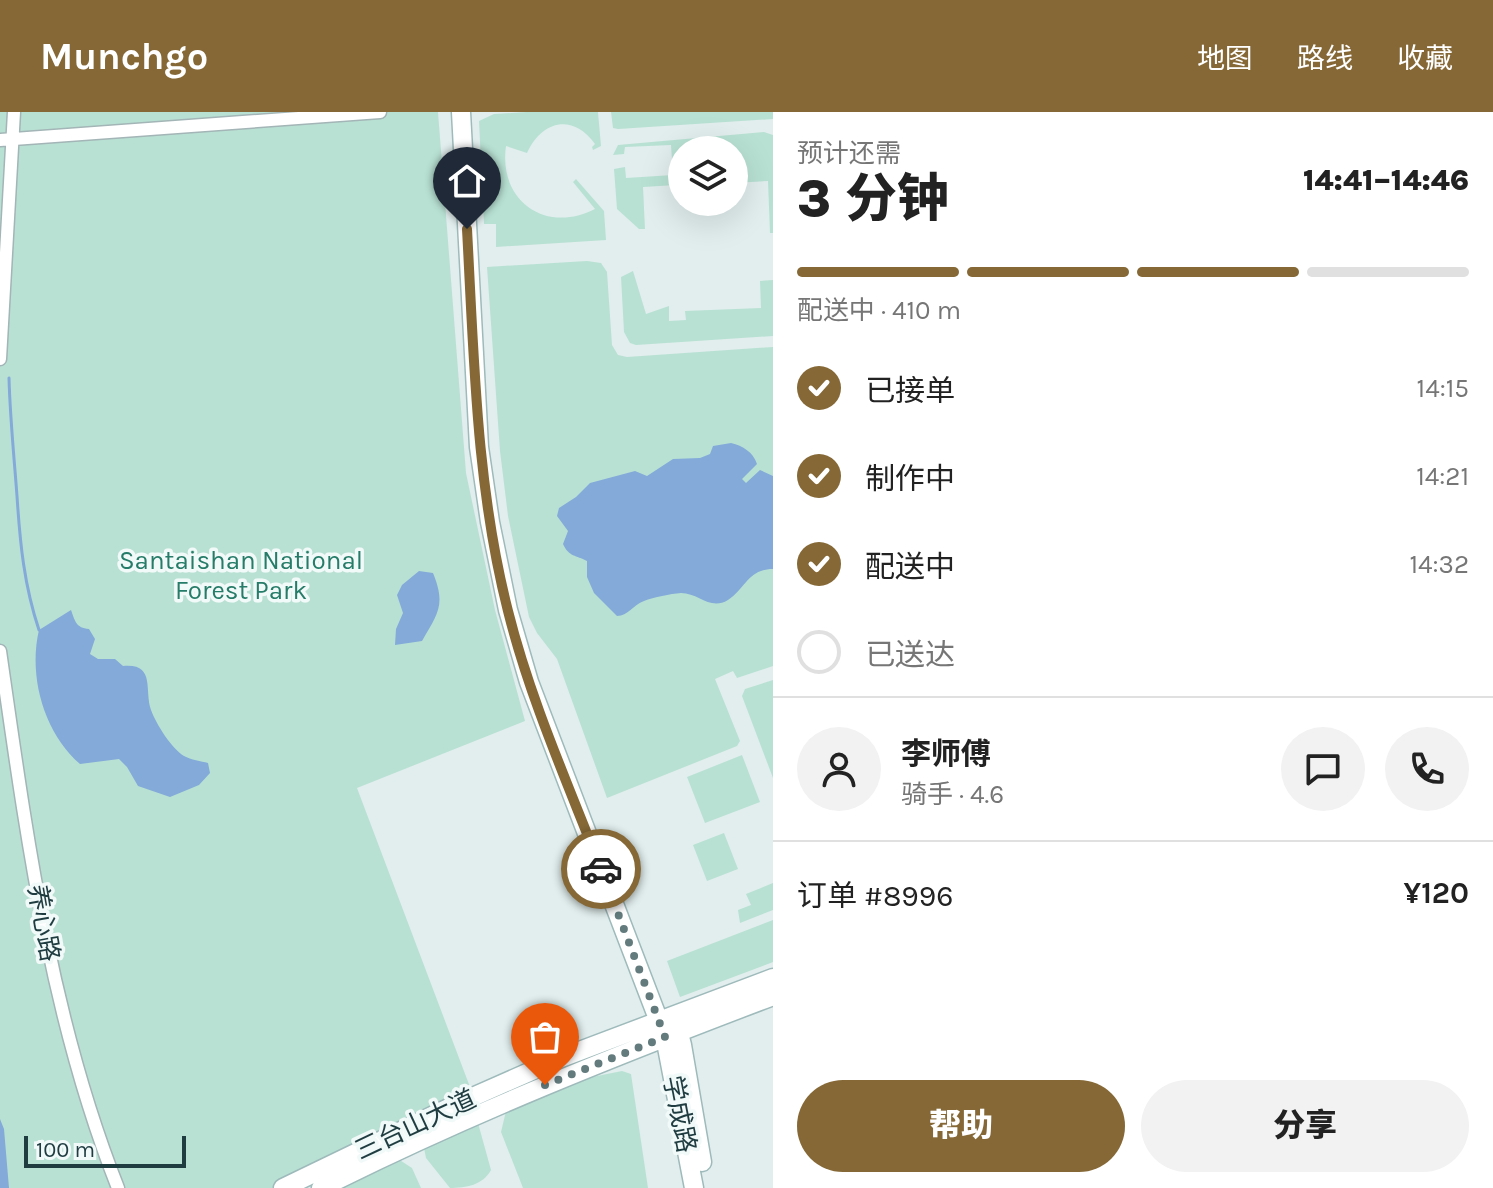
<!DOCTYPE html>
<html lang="zh">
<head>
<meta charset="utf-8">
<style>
  body { margin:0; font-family:Karla,"Noto Sans SC",sans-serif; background:#f2f2f2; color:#222; height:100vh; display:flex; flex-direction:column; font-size:30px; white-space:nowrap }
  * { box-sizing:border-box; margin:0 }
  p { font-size:26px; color:#767676 }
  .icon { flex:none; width:44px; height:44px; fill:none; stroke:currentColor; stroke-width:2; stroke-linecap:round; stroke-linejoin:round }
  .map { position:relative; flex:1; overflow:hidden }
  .panel { display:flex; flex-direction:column; background:#fff; width:720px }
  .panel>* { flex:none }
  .buttons { position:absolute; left:668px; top:24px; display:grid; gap:16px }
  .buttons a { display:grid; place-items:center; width:80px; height:80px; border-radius:50%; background:#fff; box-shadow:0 8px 32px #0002; font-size:40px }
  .scale { position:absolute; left:24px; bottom:20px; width:162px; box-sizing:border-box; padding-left:8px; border:4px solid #1f3d41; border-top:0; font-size:22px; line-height:28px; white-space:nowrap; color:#1f3d41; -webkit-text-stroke:6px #f2f9f9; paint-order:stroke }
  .pin { position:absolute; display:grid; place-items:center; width:68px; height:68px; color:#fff; margin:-82px -34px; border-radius:50% 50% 50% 0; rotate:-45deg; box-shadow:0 0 8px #0007 }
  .pin .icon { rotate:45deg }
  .courier { position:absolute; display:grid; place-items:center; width:80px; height:80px; margin:-40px; border:6px solid #856836; border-radius:50%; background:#fff; color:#222; box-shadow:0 2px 10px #0007 }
  .head em { font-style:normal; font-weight:800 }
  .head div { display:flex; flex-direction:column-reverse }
  .head { display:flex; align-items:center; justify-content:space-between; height:136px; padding:0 24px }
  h1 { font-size:52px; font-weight:800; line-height:60px }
  .bar { display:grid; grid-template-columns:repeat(4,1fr); gap:12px 8px; align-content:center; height:96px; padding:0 24px }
  .bar i { height:10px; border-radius:6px; background:#e0e0e0 }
  .bar .active { background:#856836 }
  .bar p { grid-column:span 4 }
  .line { display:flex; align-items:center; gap:20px; padding:0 24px; border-top:2px solid #e0e0e0 }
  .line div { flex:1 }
  .round { display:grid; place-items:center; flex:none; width:84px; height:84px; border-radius:42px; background:#f2f2f2 }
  ol { padding:0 24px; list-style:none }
  li { display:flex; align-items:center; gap:24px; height:88px }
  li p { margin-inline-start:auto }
  li .icon { padding:8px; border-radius:50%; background:#856836; color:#fff; stroke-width:4 }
  li:last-child { color:#767676 }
  li i { width:44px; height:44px; border:4px solid #e0e0e0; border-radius:50% }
  .button { display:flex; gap:16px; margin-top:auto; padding:16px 24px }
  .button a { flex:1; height:92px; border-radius:48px; background:#856836; color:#fff; font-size:32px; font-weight:800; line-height:92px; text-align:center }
  .button a+a { background:#f2f2f2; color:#222 }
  header { display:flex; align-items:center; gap:48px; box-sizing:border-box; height:112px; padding:0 40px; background:#856836; color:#fff }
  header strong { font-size:38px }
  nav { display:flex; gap:44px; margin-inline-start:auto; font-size:28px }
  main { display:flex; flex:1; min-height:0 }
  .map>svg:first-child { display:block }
</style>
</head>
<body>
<header>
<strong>Munchgo</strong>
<nav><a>地图</a><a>路线</a><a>收藏</a></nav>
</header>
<main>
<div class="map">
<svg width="773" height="1076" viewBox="0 0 773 1076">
  <rect width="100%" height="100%" fill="#e1eeed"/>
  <!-- green -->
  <path fill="#b8e1d3" d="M0 0H438L466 361 495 498 525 609 357 676 470 975 272 1076H0Z
    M526 0H598L601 34 593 38 592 35 595 32C573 1 542 8 527 41L506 34C498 90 547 122 595 97L573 70 576 67 604 99 606 128 496 135V112H484L479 9 494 2Z
    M611 0H773V7L618 17 613 16Z
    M764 20 773 23V121H770L768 69 734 71V38H682V68H676V73L643 75 645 117H639L617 97 614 57 625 55 626 66 673 63 671 33 625 35 624 42 613 43 618 33Z
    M587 149 601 151 607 160 612 233 618 243 627 245 773 235V554L737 566 733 559 715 567 740 629 737 634 607 686 557 547 537 521 529 505 508 404 500 339 487 155Z
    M633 159 646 202 669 194V209L686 208 685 199 761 196 760 169 773 168V224L636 233 630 231 624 220 621 165Z
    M773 568V666L742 584 745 577Z
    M742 643 760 690 705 711 687 665Z
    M724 721 738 757 707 769 693 733Z
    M773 771V798L740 811 738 798 751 793 746 782Z
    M773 808V850L680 885 667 849Z
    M622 959 631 962 648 1076H523L501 1020 506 999 592 965Z
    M478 1011 491 1058C483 1073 466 1076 450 1076L426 1046 424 1036Z
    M395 1045 412 1056 421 1076H331Z"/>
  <!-- water -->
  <path fill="#83aad9" d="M731 331C743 334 753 340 757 352L742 367 746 371 760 358 773 364V457C748 457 746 476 728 488 710 499 699 481 681 481 670 482 654 485 644 489 633 493 628 504 617 504L594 481 587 465V449C576 443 569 445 563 432L568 419 557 404 559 396 576 385 590 371 635 359 647 364 673 347 700 346 710 342 713 334Z
    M419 459 433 461C446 493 438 501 422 529L395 533 396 517 403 501 397 483 402 473Z
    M71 498C75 509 76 516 89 517L95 527 90 542 98 547H115L123 554C156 551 144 578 151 598 156 612 172 637 184 644 191 648 201 649 208 651L210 661 199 673 170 685 138 674 127 655 119 647 80 652C44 621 28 564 39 518Z
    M0 1007 4 1017 9 1076H0Z"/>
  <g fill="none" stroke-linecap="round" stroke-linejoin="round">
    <!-- stream -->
    <path stroke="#83aad9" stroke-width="3" d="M9 266C10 305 14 344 17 384 20 431 24 473 39 518"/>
    <!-- street casing -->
    <g stroke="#a3b5b6" stroke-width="15">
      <path id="street" d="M0 28 380 0
        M0 247 14 0
        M0 539C26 720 50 905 118 1076"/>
    </g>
    <!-- secondary casing -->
    <g stroke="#9ebabb" stroke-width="21">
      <path id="secondary" d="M461 0 479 335 490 410 508 498 529 570 665 925 694 1076
        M676 910 682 933 702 1050
        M283 1076 459 991 561 946 773 866
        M321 1076C468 1002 620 942 773 884"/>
    </g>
    <!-- street -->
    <use href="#street" stroke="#fff" stroke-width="12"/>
    <!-- secondary -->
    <use href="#secondary" stroke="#fff" stroke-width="18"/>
  </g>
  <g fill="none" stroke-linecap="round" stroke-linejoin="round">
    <!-- done -->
    <path stroke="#637b7d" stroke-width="8" stroke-dasharray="0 14.4" d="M545 973 665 925 601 757"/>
    <!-- route -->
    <path stroke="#856836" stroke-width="10" d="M467 117C474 245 476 374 508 499 530 587 568 672 601 757"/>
  </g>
  <g text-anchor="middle" stroke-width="7" stroke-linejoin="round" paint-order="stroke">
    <!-- park labels -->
    <g font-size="26" fill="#257c68" stroke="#f2f9f9">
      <text x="241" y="457">Santaishan National<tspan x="241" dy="30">Forest Park</tspan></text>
    </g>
    <!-- street labels -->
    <g font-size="26" fill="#1f3d41" stroke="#f2f9f9">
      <text transform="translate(44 811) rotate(80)" y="9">养心路</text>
      <text transform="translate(680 1002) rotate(79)" y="9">学成路</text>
      <text transform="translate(415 1012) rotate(-25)" y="9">三台山大道</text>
    </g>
  </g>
</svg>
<div class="buttons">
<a><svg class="icon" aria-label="layers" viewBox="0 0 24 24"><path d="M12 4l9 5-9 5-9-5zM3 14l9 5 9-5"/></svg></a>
</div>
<div class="scale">100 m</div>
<div class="pin" style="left:545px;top:973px;background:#ea580c"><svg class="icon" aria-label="bag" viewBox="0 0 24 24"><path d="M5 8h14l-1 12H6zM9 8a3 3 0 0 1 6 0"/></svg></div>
<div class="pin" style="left:467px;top:117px;background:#1f2937"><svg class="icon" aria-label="home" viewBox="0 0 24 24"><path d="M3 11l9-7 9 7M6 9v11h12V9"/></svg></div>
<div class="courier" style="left:601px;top:757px"><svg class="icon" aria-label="car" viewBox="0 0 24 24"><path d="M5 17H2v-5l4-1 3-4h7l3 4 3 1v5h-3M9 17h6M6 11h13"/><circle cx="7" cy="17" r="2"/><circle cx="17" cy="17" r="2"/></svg></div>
</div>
<section class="panel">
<div class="head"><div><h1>3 分钟</h1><p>预计还需</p></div><em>14:41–14:46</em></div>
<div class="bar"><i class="active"></i><i class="active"></i><i class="active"></i><i></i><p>配送中 · 410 m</p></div>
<ol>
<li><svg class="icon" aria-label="check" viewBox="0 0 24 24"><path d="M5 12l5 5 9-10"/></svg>已接单<p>14:15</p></li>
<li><svg class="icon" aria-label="check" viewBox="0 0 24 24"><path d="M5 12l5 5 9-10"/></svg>制作中<p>14:21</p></li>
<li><svg class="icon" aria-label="check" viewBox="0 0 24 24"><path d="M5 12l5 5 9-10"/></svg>配送中<p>14:32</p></li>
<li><i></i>已送达</li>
</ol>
<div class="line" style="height:144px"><a class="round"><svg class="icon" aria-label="person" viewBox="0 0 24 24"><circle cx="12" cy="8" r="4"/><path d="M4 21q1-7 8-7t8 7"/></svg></a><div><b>李师傅</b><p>骑手 · 4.6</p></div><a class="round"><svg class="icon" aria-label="chat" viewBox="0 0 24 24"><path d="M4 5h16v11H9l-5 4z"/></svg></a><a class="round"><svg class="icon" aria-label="phone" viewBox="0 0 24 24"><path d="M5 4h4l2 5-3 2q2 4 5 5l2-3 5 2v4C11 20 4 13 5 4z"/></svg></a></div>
<div class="line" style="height:104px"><div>订单 #8996</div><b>¥120</b></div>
<div class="button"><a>帮助</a><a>分享</a></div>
</section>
</main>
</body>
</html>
